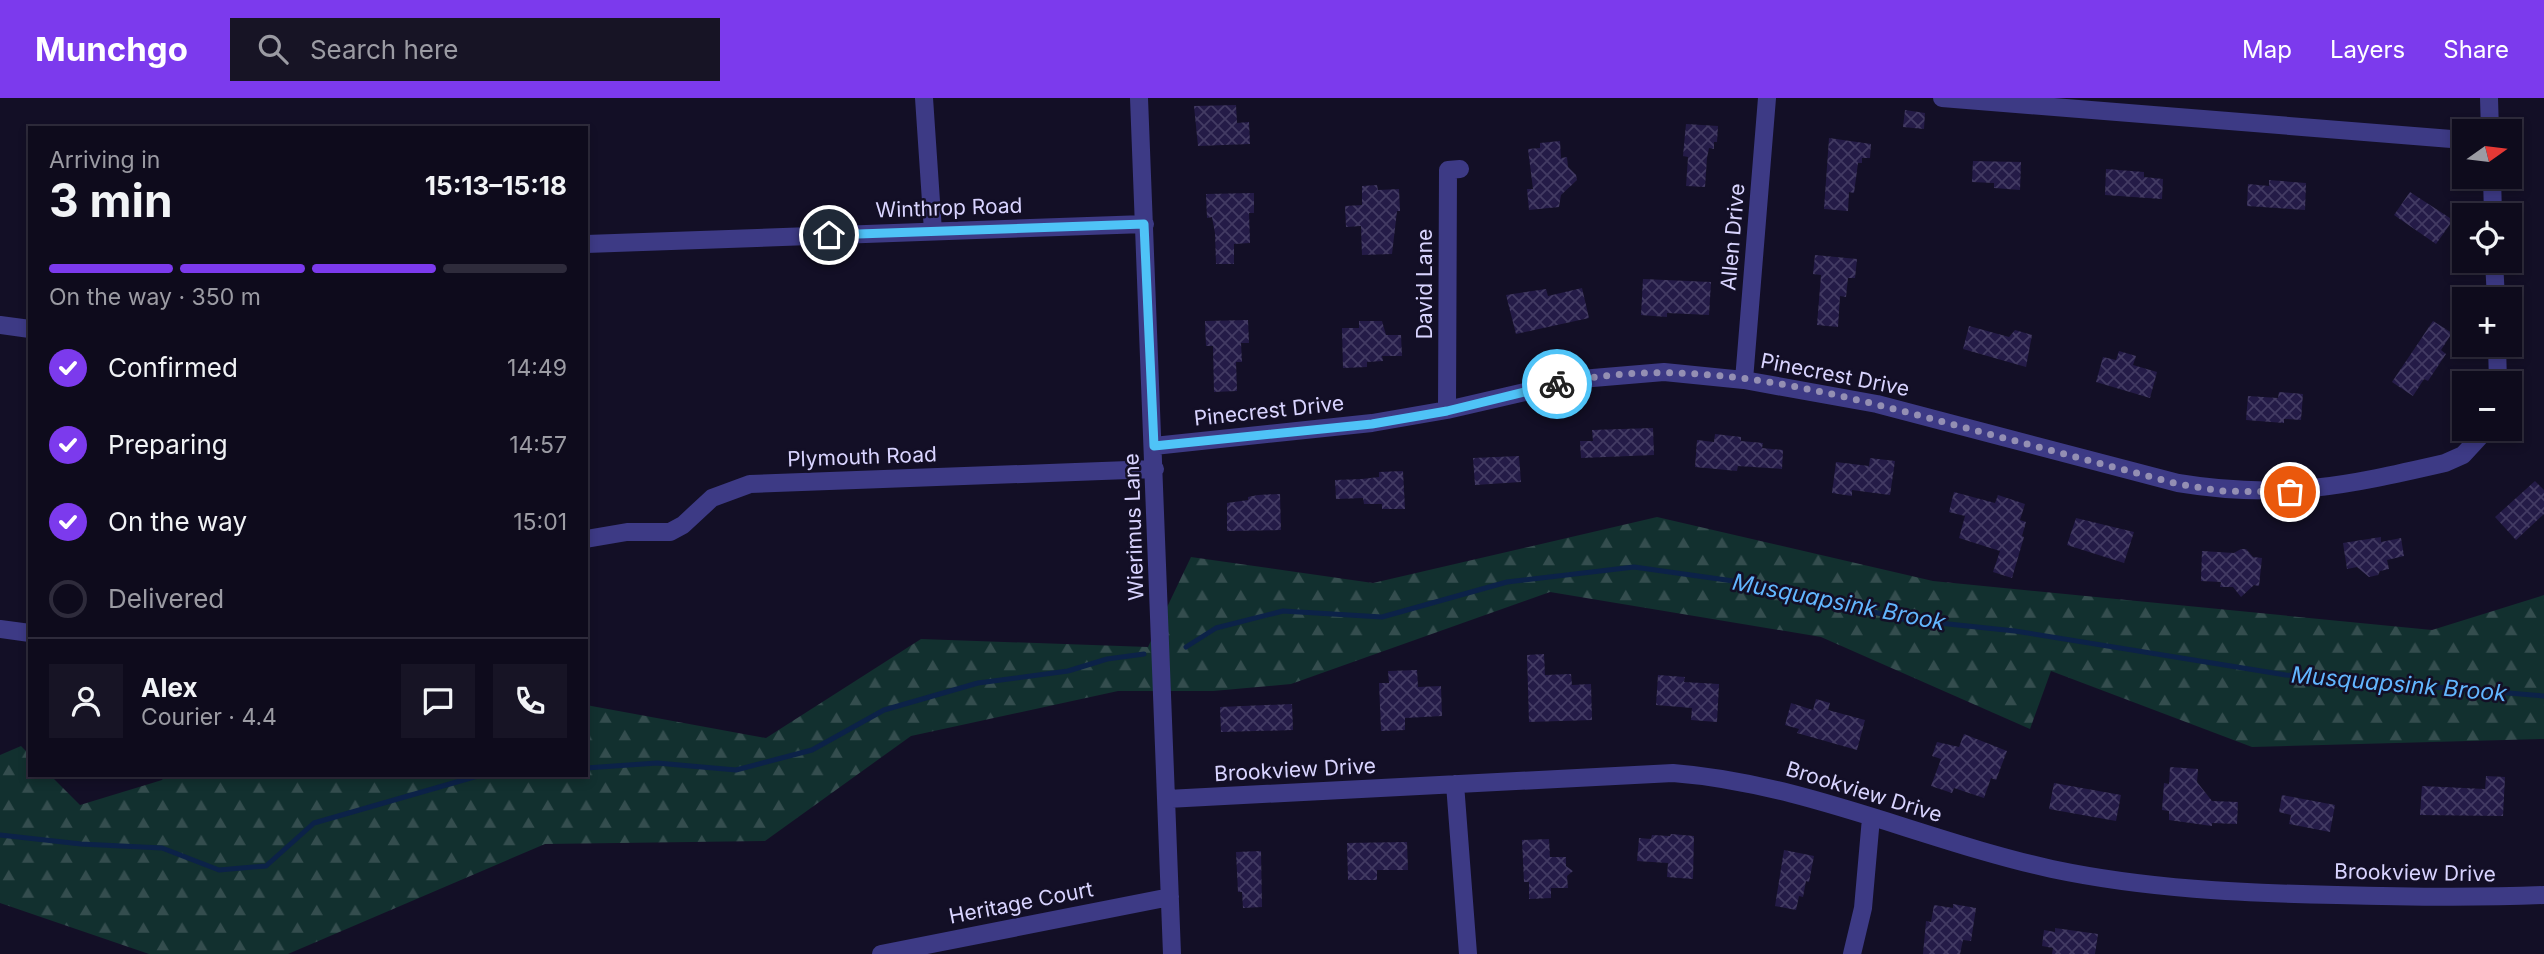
<!DOCTYPE html>
<html lang="en">
<head>
<meta charset="utf-8">
<style>
  body { margin:0; font-family:Inter,sans-serif; background:#171425; color:#f1f3f6; height:100vh; display:flex; flex-direction:column; font-size:26px; white-space:nowrap }
  * { box-sizing:border-box; margin:0 }
  p { font-size:23px; color:#9b9ba3 }
  .icon { flex:none; width:38px; height:38px; fill:none; stroke:currentColor; stroke-width:2; stroke-linecap:round; stroke-linejoin:round }
  .map { position:relative; flex:1; overflow:hidden }
  .side { position:absolute; left:28px; top:28px; width:560px; height:651px; display:flex; flex-direction:column; background:#0e0b1c; border-radius:0px; box-shadow:0 4px 10px #0003,0 0 0 2px #2e2b3b }
  .side>* { flex:none }
  .needle { width:46px; rotate:76deg }
  .tools { position:absolute; left:2452px; top:21px; display:grid; gap:14px }
  .tools a { display:grid; place-items:center; width:70px; height:70px; border-radius:0px; background:#0e0b1c; box-shadow:0 4px 10px #0003,0 0 0 2px #2e2b3b; font-size:35px }
  .pin { position:absolute; display:grid; place-items:center; width:60px; height:60px; color:#fff; margin:-30px; border:4px solid #fff; border-radius:50%; box-shadow:0 2px 7px #0007 }
  .courier { position:absolute; display:grid; place-items:center; width:70px; height:70px; margin:-35px; border:5px solid #4fc3f7; border-radius:50%; background:#fff; color:#222; box-shadow:0 2px 9px #0007 }
  .summary em { font-style:normal; font-weight:700 }
  .summary div { display:flex; flex-direction:column-reverse }
  .summary { display:flex; align-items:center; justify-content:space-between; height:119px; padding:0 21px }
  h1 { font-size:46px; font-weight:700; line-height:52px }
  .bar { display:grid; grid-template-columns:repeat(4,1fr); gap:10px 7px; align-content:center; height:84px; padding:0 21px }
  .bar i { height:9px; border-radius:5px; background:#2e2b3b }
  .bar .on { background:#7c3aed }
  .bar p { grid-column:span 4 }
  .line { display:flex; align-items:center; gap:18px; padding:0 21px; border-top:2px solid #2e2b3b }
  .line div { flex:1 }
  .round { display:grid; place-items:center; flex:none; width:74px; height:74px; border-radius:0px; background:#171425 }
  ol { padding:0 21px; list-style:none }
  li { display:flex; align-items:center; gap:21px; height:77px }
  li p { margin-inline-start:auto }
  li .icon { padding:7px; border-radius:50%; background:#7c3aed; color:#fff; stroke-width:4 }
  li:last-child { color:#9b9ba3 }
  li i { width:38px; height:38px; border:4px solid #2e2b3b; border-radius:50% }
  header { display:flex; align-items:center; gap:42px; box-sizing:border-box; height:98px; padding:0 35px; background:#7c3aed; color:#fff }
  header strong { font-size:33px }
  nav { display:flex; gap:38px; margin-inline-start:auto; font-size:24px }
  .search { width:490px; height:63px; background:#171425; display:flex; align-items:center; gap:18px; box-sizing:border-box; padding:0 24px; border-radius:0px; color:#9b9ba3; font-size:26px }
  .map>svg:first-child { display:block }
</style>
</head>
<body>
<header>
<strong>Munchgo</strong>
<div class="search"><svg class="icon" aria-label="search" viewBox="0 0 24 24"><circle cx="10" cy="10" r="6"/><path d="M15 15l6 6"/></svg>Search here</div>
<nav><a>Map</a><a>Layers</a><a>Share</a></nav>
</header>
<div class="map">
<svg width="2544" height="856" viewBox="0 0 2544 856">
  <defs>
    <pattern id="forest-firs" width="22" height="20" patternUnits="userSpaceOnUse" patternTransform="scale(1.75)"><rect width="22" height="20" fill="#12302f"/><path d="M5 1l3.5 6h-7zM16 11l3.5 6h-7z" fill="#344d4e"/></pattern>
    <pattern id="building-cross-hatch" width="8" height="8" patternUnits="userSpaceOnUse" patternTransform="scale(1.75)"><rect width="8" height="8" fill="#241b47"/><path d="M0 0l8 8M0 8l8-8" fill="none" stroke="#433b63"/></pattern>
  </defs>
  <rect width="100%" height="100%" fill="#130f26"/>
  <!-- forest -->
  <path fill="url(#forest-firs)" d="M1657 419 1933 483 2432 532 2544 497V641L2252 649 2051 573 2030 631 1821 539 1550 494 1291 586 1213 593H1118L911 638 765 743 545 746 288 856H149L0 805V657L21 648 30 657V677H50L80 707 162 682 165 677H586V607L766 640 921 541 1148 549 1191 459 1373 485Z"/>
  <g fill="none" stroke-linecap="round" stroke-linejoin="round">
    <!-- stream -->
    <path stroke="#0c2248" stroke-width="5" d="M1186 549 1216 530 1283 513 1382 519 1507 484 1634 469 1776 489 1901 521 2015 533 2286 577 2544 598
      M586 670 657 665 736 672 812 652 884 612 978 585 1068 573 1107 561 1144 556
      M0 737 81 746 162 750 219 772 266 768 314 725 481 677"/>
  </g>
  <!-- building -->
  <path fill="url(#building-cross-hatch)" d="M1236 7 1237 25 1249 24 1250 46 1198 48 1194 8Z
    M1905 12 1925 15 1924 31 1903 29Z
    M1686 26 1718 28 1717 44H1714V51L1709 50 1707 60 1705 89 1686 88 1688 59 1683 58Z
    M1829 40 1871 46 1870 60H1862V65H1858L1854 95 1849 94 1848 113 1824 111Z
    M1560 43 1561 60 1567 59 1568 69 1576 77 1577 82 1561 97 1559 109 1529 112 1527 91H1533L1528 51 1540 50V45Z
    M1973 63 2021 64 2020 92 1994 90V85L1972 84Z
    M2106 71 2144 74V79L2163 81 2162 101 2105 97Z
    M2269 82 2306 85 2305 112 2247 108 2248 86 2269 88Z
    M1377 87 1378 92 1399 91 1400 113H1397L1392 156 1362 157 1361 128 1346 129 1345 108 1362 107V88Z
    M2410 94 2453 122 2436 146 2394 117Z
    M1254 95V115H1249L1250 145 1234 146V166H1216L1215 135 1212 119 1207 120 1206 96Z
    M1815 157 1857 161 1855 180H1848L1846 199 1840 198 1838 229 1817 227 1821 177 1813 176Z
    M1643 181 1711 184 1709 217 1667 215V219L1641 217Z
    M1582 190 1589 220 1516 236 1506 197 1546 191 1548 198Z
    M1248 222 1249 245H1241L1242 264H1236L1237 293 1214 294 1213 248H1206L1205 223Z
    M1359 223H1382L1386 237H1401L1402 258H1382L1383 263 1367 264V269L1343 270 1342 230H1359Z
    M2433 223 2452 235 2441 252 2446 256 2428 283 2424 281 2413 298 2392 284Z
    M1969 228 2009 239 2015 232 2032 237 2026 269 1963 251Z
    M2119 253 2136 258 2133 267 2157 274 2150 300 2096 284 2103 259 2116 262Z
    M2279 294 2303 296 2301 322 2284 321V325L2246 322 2248 298 2278 300Z
    M1653 330 1654 357 1581 360 1580 343H1593L1592 332Z
    M1715 336 1741 339V343L1763 345 1762 350 1783 352 1782 371 1738 368 1737 373 1695 369 1697 342 1714 344Z
    M1519 358 1521 384 1475 387 1473 360Z
    M1870 360 1895 363 1890 397 1852 392V398L1832 395 1836 364 1869 368Z
    M1403 373 1405 411H1382V406H1364L1363 400 1336 401 1335 382 1362 381 1379 379V374Z
    M2535 383 2544 392V416L2516 442 2495 419Z
    M1954 394 1995 405 1998 397 2025 406 2020 422 2026 424 2022 438 2024 439 2012 480 1993 474 2000 453 1959 440 1965 418 1949 414Z
    M1280 396 1281 432 1227 433V405L1248 402V399L1258 397Z
    M2076 420 2134 434 2124 465 2067 447Z
    M2381 439V444L2401 440 2404 458 2387 462 2389 471 2380 473 2378 477 2369 479 2357 469 2347 471 2343 445Z
    M2241 451H2246L2253 459 2262 460 2259 488 2254 487 2241 499 2233 489H2220L2221 484 2201 483 2202 453 2234 455Z
    M1544 556 1545 577 1571 576 1572 587 1591 586 1592 622 1529 624 1527 557Z
    M1417 572 1418 589 1441 588 1442 618 1405 620V632L1381 633 1379 585H1389L1388 573Z
    M1658 577 1685 579 1684 584 1719 586 1717 624 1691 622 1692 610 1656 607Z
    M1816 601 1830 605 1828 612 1865 622 1857 652 1797 635 1799 631 1785 627 1791 605 1813 612Z
    M1292 606 1293 632 1221 634 1220 609Z
    M1964 636 2007 653 1996 682 1991 680 1984 700 1954 690 1952 695 1931 688 1941 661 1932 658 1937 644 1959 649Z
    M2170 669 2198 671 2197 684 2212 703 2238 704 2237 726 2212 725V728L2169 722V713L2162 712 2164 685 2169 686Z
    M2486 678 2505 679 2503 718 2420 717 2422 688 2485 691Z
    M2054 685 2121 697 2116 723 2049 711Z
    M2282 697 2335 707 2330 734 2289 726 2291 717 2279 714Z
    M1671 736 1694 738 1693 781 1667 779 1668 765 1637 763 1639 740 1651 741 1652 737 1670 738Z
    M1549 741 1550 759H1566V768L1573 773 1567 778 1568 790H1551V800L1529 801V784H1524L1522 742Z
    M1407 744 1408 772H1377V782H1348L1347 745Z
    M1784 752 1814 758 1809 784 1806 783 1803 799 1799 798 1796 812 1775 808Z
    M1261 753 1262 809 1243 810 1242 794H1238L1236 754Z
    M1953 806 1976 810 1971 843 1963 842 1960 856H1923L1926 823 1931 824 1934 807 1953 810Z
    M2055 830 2098 836 2095 856H2052L2053 850 2042 848 2044 832 2055 834Z"/>
  <g fill="none" stroke-linecap="round" stroke-linejoin="round">
    <!-- street -->
    <path stroke="#3d3a85" stroke-width="18" d="M924 0 933 133
      M1139 0 1172 856
      M1942 0 2464 42
      M2489 0 2490 33
      M2492 79 2493 117
      M586 146 1145 126
      M2494 163 2496 201
      M0 227 30 231
      M2497 247 2498 285
      M1744 282 1767 0
      M1447 312 1448 72 1460 71
      M1154 348 1372 325 1447 312 1581 281 1664 274 1744 282 1877 306 2178 385C2281 402 2345 388 2445 365L2463 357 2487 331
      M586 441 627 434H670L683 427 712 400 750 386 1155 371
      M0 531 30 535
      M1455 686 1468 856
      M1167 701 1673 675C1803 685 1925 743 2052 771 2147 791 2241 795 2337 797 2406 799 2475 800 2544 797
      M881 856 1170 799
      M1852 856 1863 810 1871 720"/>
  </g>
  <g fill="none" stroke-linecap="round" stroke-linejoin="round">
    <!-- done -->
    <path stroke="#948fb3" stroke-width="7" stroke-dasharray="0 12.6" d="M1557 286C1688 256 1824 292 1951 326 2027 346 2102 366 2178 386L2222 393 2290 394"/>
    <!-- route -->
    <path stroke="#4fc3f7" stroke-width="9" d="M829 137 1144 126 1154 348 1372 326 1447 313 1557 286"/>
  </g>
  <g text-anchor="middle" stroke-width="5" stroke-linejoin="round" paint-order="stroke">
    <!-- street labels -->
    <g font-size="21" fill="#d9d4ff" stroke="#130f26">
      <text transform="translate(949 110) rotate(-2)" y="7">Winthrop Road</text>
      <text transform="translate(1733 139) rotate(-85)" y="7">Allen Drive</text>
      <text transform="translate(1425 186) rotate(-90)" y="7">David Lane</text>
      <text transform="translate(1835 277) rotate(11)" y="7">Pinecrest Drive</text>
      <text transform="translate(1269 313) rotate(-6)" y="7">Pinecrest Drive</text>
      <text transform="translate(862 359) rotate(-2)" y="7">Plymouth Road</text>
      <text transform="translate(1134 429) rotate(-92)" y="7">Wierimus Lane</text>
      <text transform="translate(1295 672) rotate(-3)" y="7">Brookview Drive</text>
      <text transform="translate(1864 694) rotate(17)" y="7">Brookview Drive</text>
      <text transform="translate(2415 775) rotate(1)" y="7">Brookview Drive</text>
      <text transform="translate(1021 805) rotate(-11)" y="7">Heritage Court</text>
    </g>
    <!-- water labels -->
    <g font-size="23" font-style="italic" fill="#62b6ff" stroke="#130f26">
      <text transform="translate(1839 504) rotate(11)" y="8">Musquapsink Brook</text>
      <text transform="translate(2399 586) rotate(5)" y="8">Musquapsink Brook</text>
    </g>
  </g>
</svg>
<div class="tools">
<a><svg class="needle" viewBox="-14 -14 28 28"><path d="M0-13l5 13h-10z" fill="#e53935"/><path d="M0 13l5-13h-10z" fill="#9b9ba3"/></svg></a>
<a><svg class="icon" aria-label="locate" viewBox="0 0 24 24"><circle cx="12" cy="12" r="6"/><path d="M12 2v4M12 18v4M2 12h4M18 12h4"/></svg></a>
<a>+</a>
<a>−</a>
</div>
<div class="pin" style="left:2290px;top:394px;background:#ea580c"><svg class="icon" aria-label="bag" viewBox="0 0 24 24"><path d="M5 8h14l-1 12H6zM9 8a3 3 0 0 1 6 0"/></svg></div>
<div class="pin" style="left:829px;top:137px;background:#1f2937"><svg class="icon" aria-label="home" viewBox="0 0 24 24"><path d="M3 11l9-7 9 7M6 9v11h12V9"/></svg></div>
<div class="courier" style="left:1557px;top:286px"><svg class="icon" aria-label="bike" viewBox="0 0 24 24"><circle cx="6" cy="16" r="4"/><circle cx="18" cy="16" r="4"/><path d="M6 16l4-8h5l3 8M10 8l3 8H6M13 5h3"/></svg></div>
<section class="side">
<div class="summary"><div><h1>3 min</h1><p>Arriving in</p></div><em>15:13–15:18</em></div>
<div class="bar"><i class="on"></i><i class="on"></i><i class="on"></i><i></i><p>On the way · 350 m</p></div>
<ol>
<li><svg class="icon" aria-label="check" viewBox="0 0 24 24"><path d="M5 12l5 5 9-10"/></svg>Confirmed<p>14:49</p></li>
<li><svg class="icon" aria-label="check" viewBox="0 0 24 24"><path d="M5 12l5 5 9-10"/></svg>Preparing<p>14:57</p></li>
<li><svg class="icon" aria-label="check" viewBox="0 0 24 24"><path d="M5 12l5 5 9-10"/></svg>On the way<p>15:01</p></li>
<li><i></i>Delivered</li>
</ol>
<div class="line" style="height:126px"><a class="round"><svg class="icon" aria-label="person" viewBox="0 0 24 24"><circle cx="12" cy="8" r="4"/><path d="M4 21q1-7 8-7t8 7"/></svg></a><div><b>Alex</b><p>Courier · 4.4</p></div><a class="round"><svg class="icon" aria-label="chat" viewBox="0 0 24 24"><path d="M4 5h16v11H9l-5 4z"/></svg></a><a class="round"><svg class="icon" aria-label="phone" viewBox="0 0 24 24"><path d="M5 4h4l2 5-3 2q2 4 5 5l2-3 5 2v4C11 20 4 13 5 4z"/></svg></a></div>
</section>
</div>
</body>
</html>
